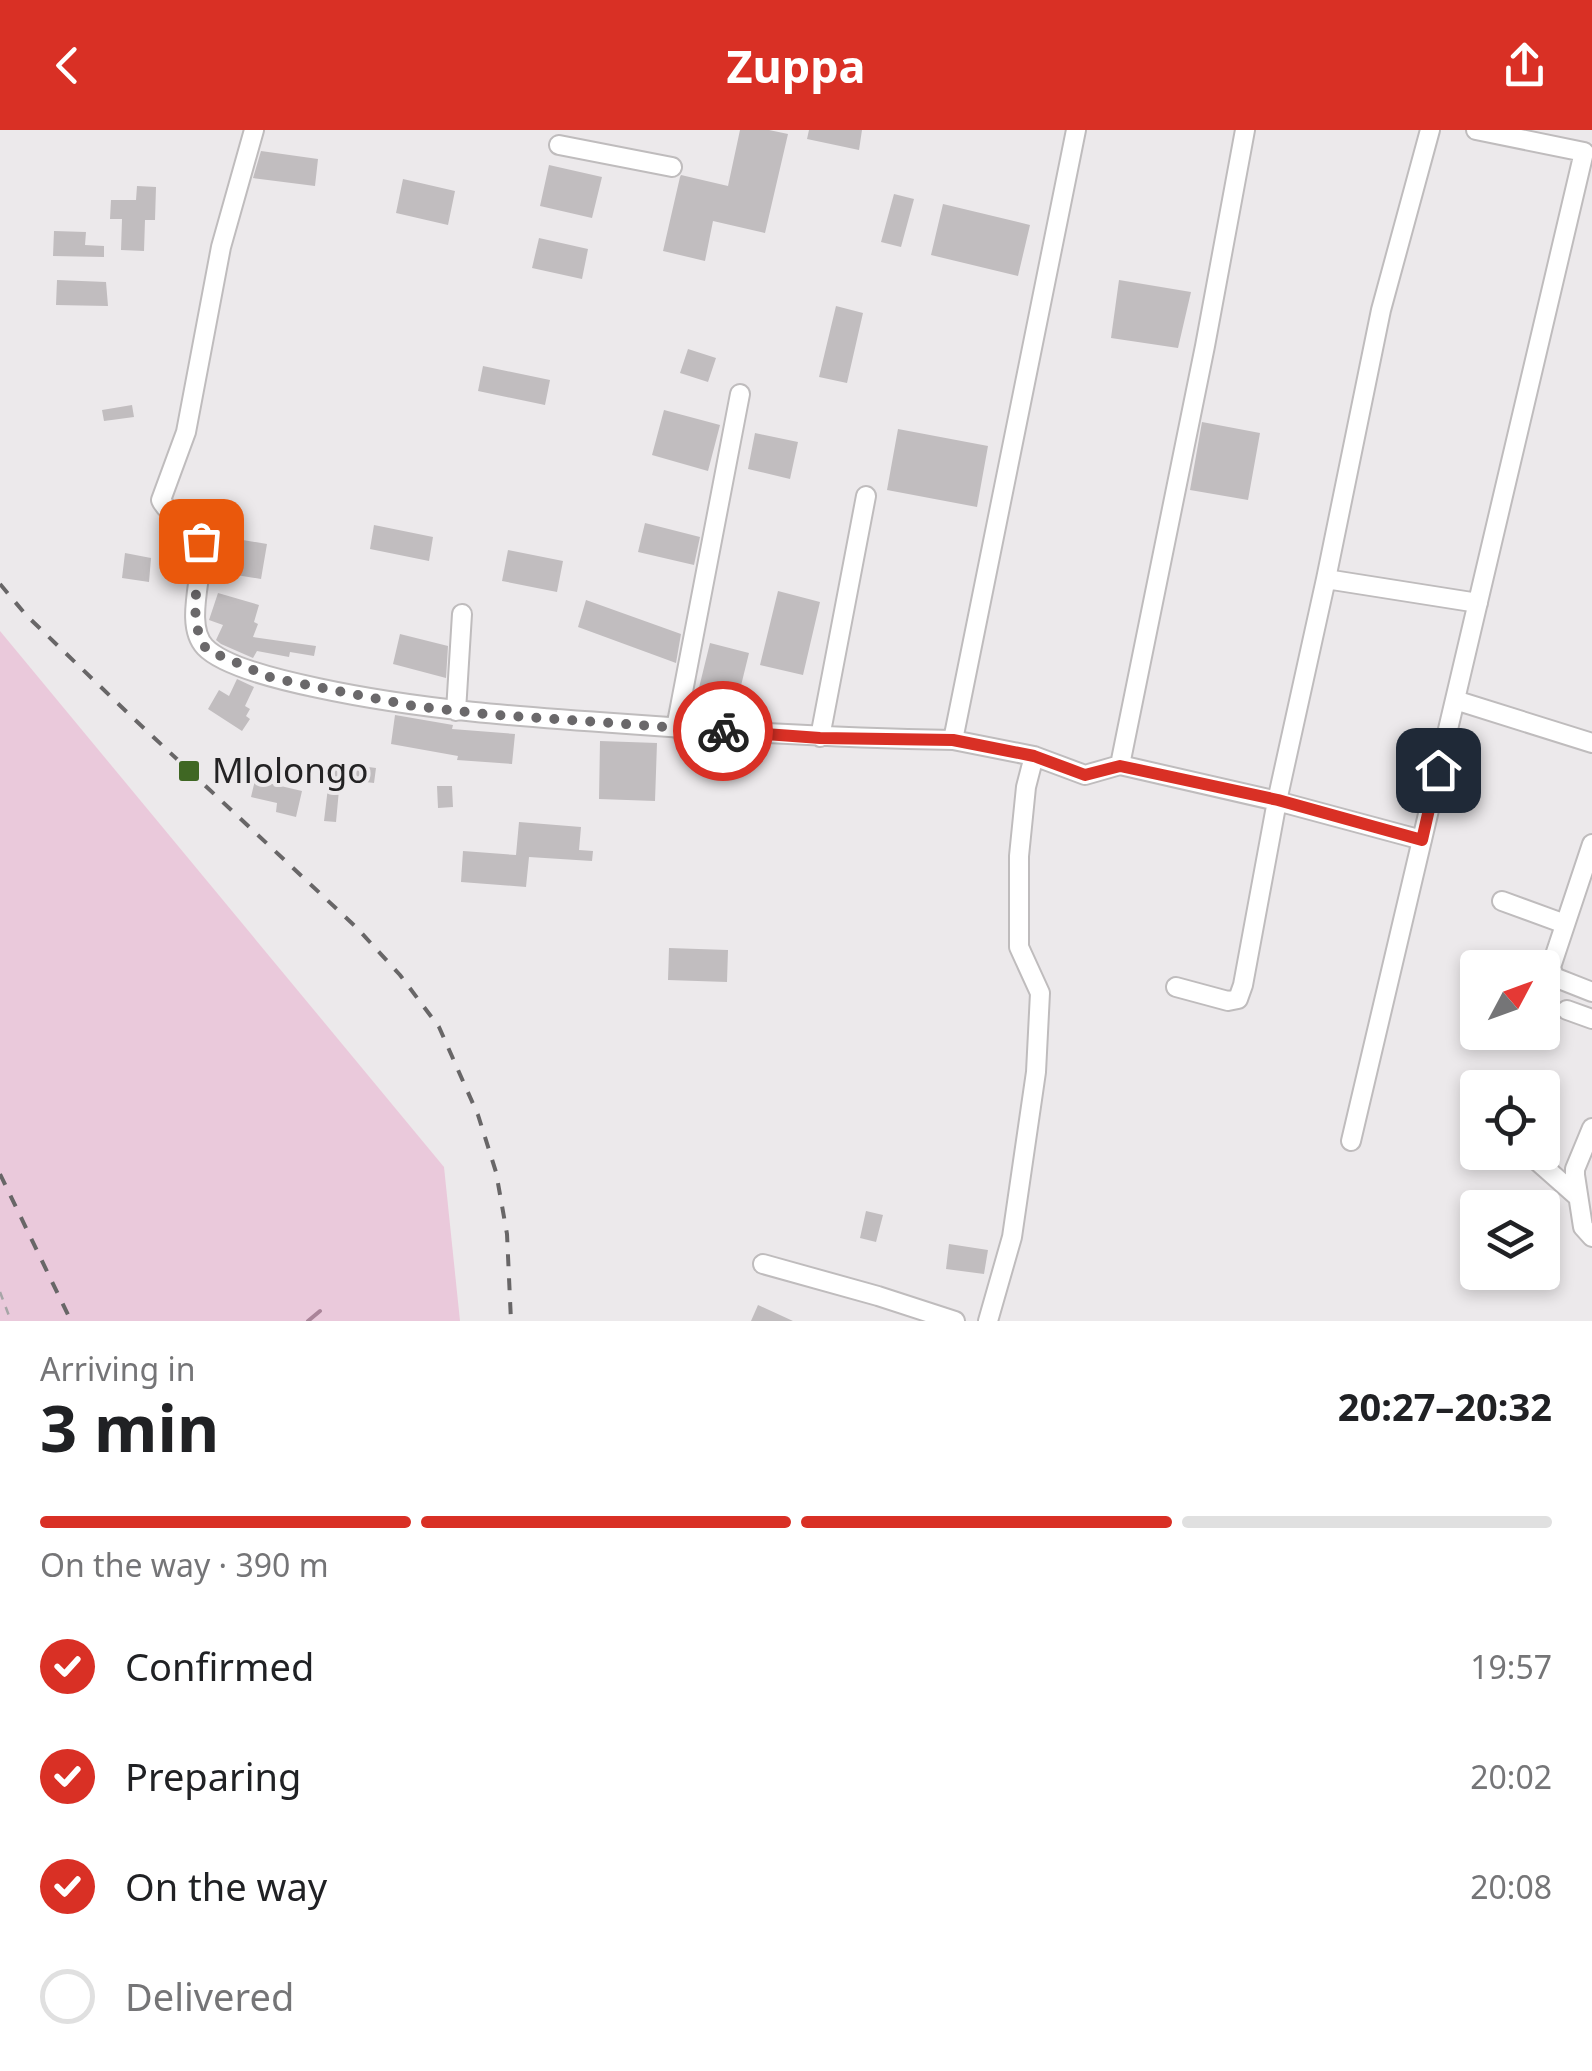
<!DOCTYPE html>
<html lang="en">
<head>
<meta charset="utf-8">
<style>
  body { margin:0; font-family:"Noto Sans",sans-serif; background:#f2f2f2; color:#202124; height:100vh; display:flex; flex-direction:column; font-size:38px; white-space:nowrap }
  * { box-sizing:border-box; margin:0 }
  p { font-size:32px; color:#757577 }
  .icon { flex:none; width:55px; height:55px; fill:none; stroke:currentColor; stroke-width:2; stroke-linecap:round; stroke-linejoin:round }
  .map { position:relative; height:1191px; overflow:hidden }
  .panel { display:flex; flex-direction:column; background:#fff; flex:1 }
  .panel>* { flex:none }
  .needle { width:65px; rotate:49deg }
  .tools { position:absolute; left:1460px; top:820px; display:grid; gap:20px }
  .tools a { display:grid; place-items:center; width:100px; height:100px; border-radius:10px; background:#fff; box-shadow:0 5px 15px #0003; font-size:50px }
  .pin { position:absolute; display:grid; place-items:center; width:85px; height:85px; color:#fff; margin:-42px; border-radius:20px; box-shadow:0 5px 15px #0006 }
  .courier { position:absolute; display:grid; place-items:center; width:100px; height:100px; margin:-50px; border:8px solid #d93025; border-radius:50%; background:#fff; color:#222; box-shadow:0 2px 12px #0007 }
  .headline em { font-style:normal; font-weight:700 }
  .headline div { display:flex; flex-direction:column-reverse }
  .headline { display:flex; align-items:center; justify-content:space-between; height:170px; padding:0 40px }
  h1 { font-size:65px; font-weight:700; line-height:75px }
  .bar { display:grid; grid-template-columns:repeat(4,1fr); gap:15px 10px; align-content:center; height:120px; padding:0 40px }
  .bar i { height:12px; border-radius:8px; background:#e0e0e0 }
  .bar .current { background:#d93025 }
  .bar p { grid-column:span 4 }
  ol { padding:0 40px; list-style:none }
  li { display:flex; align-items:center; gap:30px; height:110px }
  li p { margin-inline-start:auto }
  li .icon { padding:10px; border-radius:50%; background:#d93025; color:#fff; stroke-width:4 }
  li:last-child { color:#757577 }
  li i { width:55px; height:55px; border:5px solid #e0e0e0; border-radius:50% }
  header { display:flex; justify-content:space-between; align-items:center; height:130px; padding:0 40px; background:#d93025; color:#fff; font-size:45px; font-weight:700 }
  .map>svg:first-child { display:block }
</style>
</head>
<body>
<header><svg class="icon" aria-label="back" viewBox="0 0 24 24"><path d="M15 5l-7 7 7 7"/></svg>Zuppa<svg class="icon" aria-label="share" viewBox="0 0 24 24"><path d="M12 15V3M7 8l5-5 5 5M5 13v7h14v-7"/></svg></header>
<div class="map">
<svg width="1592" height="1191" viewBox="0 0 1592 1191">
  <rect width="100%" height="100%" fill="#ece9eb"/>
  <!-- green -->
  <path fill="#eac9db" d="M0 501 444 1037 460 1191H0Z"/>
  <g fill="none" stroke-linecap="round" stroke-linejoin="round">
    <!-- stream -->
    <path stroke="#aa8499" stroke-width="4" d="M308 1191 320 1181"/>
  </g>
  <!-- building -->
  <path fill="#c1bdbf" d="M740 0H769L788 4 765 103 713 91 705 131 663 121 680 47 681 45 728 56Z
    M809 0H862L859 20 807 9Z
    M261 21 318 29 315 56 253 48Z
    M549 35 602 47 592 88 540 76Z
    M403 49 455 61 448 95 396 83Z
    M137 56 156 57 155 90H145L144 121 121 120 122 89H110L111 70H136Z
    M894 64 914 69 901 117 881 112Z
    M943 74 1030 95 1018 146 931 125Z
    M54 101 86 102 85 115 104 116V127L53 126Z
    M539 108 588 119 582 149 532 138Z
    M57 150 106 152 108 176 56 175Z
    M1119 150 1191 162 1178 218 1111 208Z
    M836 176 863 183 847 253 819 247Z
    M688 219 716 228 708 252 680 243Z
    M483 236 550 250 545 275 478 261Z
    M132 275 134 287 104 291 102 280Z
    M664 280 720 295 708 341 652 325Z
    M1202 292 1260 303 1248 370 1190 360Z
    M898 299 988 316 977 377 887 360Z
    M755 303 798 312 790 349 748 339Z
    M645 393 700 407 694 435 638 422Z
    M374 395 433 407 429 431 370 419Z
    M219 406 267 414 261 449 212 441Z
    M508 420 563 431 557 462 502 451Z
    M125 423 151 428 149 452 122 448Z
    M778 461 820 472 803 545 760 535Z
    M218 463 259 475 254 492 258 494 253 507 316 516 314 526 290 522 289 527 257 521 253 528 221 514 216 510 223 495 209 490Z
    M586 470 681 504 676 533 578 497Z
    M400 504 448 516 446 548 393 534Z
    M710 513 749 523 735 580 696 570Z
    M237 549 254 557 245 576 250 579 246 586 250 589 242 601 208 579 219 560 229 566Z
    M395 585 453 595 452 599 515 604 512 634 457 630 458 626 391 614Z
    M600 611 657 613 655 671 599 669Z
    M331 632 376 638 374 653 340 649 336 692 324 691Z
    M255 650 302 661 296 687 276 682 277 673 251 667Z
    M437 656H452L453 677 438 678Z
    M519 692 581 697 579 720 593 721 592 731 529 727 526 757 461 752 463 721 516 725Z
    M669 818 728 820 727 852 668 850Z
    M866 1081 883 1085 876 1112 860 1108Z
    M949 1114 988 1120 984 1144 946 1139Z
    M758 1175 793 1191H751Z"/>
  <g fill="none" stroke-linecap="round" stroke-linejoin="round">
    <!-- minor casing -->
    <g stroke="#bfbcbd" stroke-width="22">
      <path id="minor" d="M254 0 221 117 186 302 161 370C169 388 198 393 201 413 205 441 183 494 205 517 225 538 289 552 318 558 420 580 523 587 627 594 736 602 844 608 953 610
        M559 15 672 37
        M1326 449 1478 473
        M1455 570 1592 613
        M456 581 462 484
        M676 598 740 264
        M820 607 866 366
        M1034 626 953 610 1076 0
        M1120 635 1277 671 1326 449 1381 180 1430 0
        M1592 714 1551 837 1554 847 1592 862
        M1502 771 1565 794
        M1176 857 1228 871 1238 869 1243 855 1277 671 1422 710
        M1567 880 1592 889
        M1592 998 1575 1039V1045L1583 1097 1592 1107
        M1351 1011 1584 22 1476 0
        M1527 1022 1578 1067
        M763 1134 878 1166 955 1191
        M988 1191 1012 1107 1036 942 1040 863 1019 817V726L1026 657 1034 626 1085 645 1120 635 1205 216 1245 0"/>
    </g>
    <!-- path -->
    <path stroke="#a7a5a7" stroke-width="2.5" stroke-dasharray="8 8" stroke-linecap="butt" d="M0 1162 11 1191"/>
    <!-- minor -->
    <use href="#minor" stroke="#fff" stroke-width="18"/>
    <!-- rail -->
    <path stroke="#686667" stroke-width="4" stroke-dasharray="12 12" stroke-linecap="butt" d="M0 454 26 485 132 587 357 798 400 845 439 897 478 985 496 1042 507 1104 511 1191
      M0 1044 71 1191"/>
  </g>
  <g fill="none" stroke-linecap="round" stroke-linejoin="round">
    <!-- done -->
    <path stroke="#6a686a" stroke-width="10" stroke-dasharray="0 18" d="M201 411C201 445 185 490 207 520L272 548 413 576 484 584 723 601"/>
    <!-- route -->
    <path stroke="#d93025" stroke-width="12" d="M723 601 820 608 953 610 1034 626 1085 645 1120 636 1278 670 1422 710 1438 640"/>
  </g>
  <!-- markers -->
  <rect fill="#3f6723" stroke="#ece9eb" stroke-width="4" x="177" y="629" width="24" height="24" rx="5"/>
  <g text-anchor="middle" stroke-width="8" stroke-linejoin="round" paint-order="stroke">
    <!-- poi labels -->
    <g font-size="35" fill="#242324" stroke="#ece9eb" text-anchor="start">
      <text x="212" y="653">Mlolongo</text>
    </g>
  </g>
</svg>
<div class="tools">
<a><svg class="needle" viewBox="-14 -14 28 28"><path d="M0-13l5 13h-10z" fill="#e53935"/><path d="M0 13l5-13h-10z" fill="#757577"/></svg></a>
<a><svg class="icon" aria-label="locate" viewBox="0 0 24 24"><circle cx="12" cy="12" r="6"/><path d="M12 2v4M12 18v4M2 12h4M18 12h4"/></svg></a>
<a><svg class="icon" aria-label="layers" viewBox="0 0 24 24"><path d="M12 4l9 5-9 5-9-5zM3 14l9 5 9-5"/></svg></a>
</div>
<div class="pin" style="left:201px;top:411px;background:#ea580c"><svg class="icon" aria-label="bag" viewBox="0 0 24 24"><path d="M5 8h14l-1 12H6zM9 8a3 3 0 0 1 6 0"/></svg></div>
<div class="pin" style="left:1438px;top:640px;background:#1f2937"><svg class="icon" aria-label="home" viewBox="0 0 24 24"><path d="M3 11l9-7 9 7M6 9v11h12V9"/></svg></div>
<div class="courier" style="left:723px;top:601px"><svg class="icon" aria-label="bike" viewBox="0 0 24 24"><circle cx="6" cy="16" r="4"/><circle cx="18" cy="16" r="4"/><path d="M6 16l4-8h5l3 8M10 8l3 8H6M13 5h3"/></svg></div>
</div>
<section class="panel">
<div class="headline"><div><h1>3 min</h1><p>Arriving in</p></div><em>20:27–20:32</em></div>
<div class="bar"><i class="current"></i><i class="current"></i><i class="current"></i><i></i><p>On the way · 390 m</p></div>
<ol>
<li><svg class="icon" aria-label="check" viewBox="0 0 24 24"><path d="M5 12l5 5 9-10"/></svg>Confirmed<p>19:57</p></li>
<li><svg class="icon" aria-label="check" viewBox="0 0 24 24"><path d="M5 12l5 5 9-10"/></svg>Preparing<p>20:02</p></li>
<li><svg class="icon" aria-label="check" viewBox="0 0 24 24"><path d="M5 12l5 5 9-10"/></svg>On the way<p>20:08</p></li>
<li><i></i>Delivered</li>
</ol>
</section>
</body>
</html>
